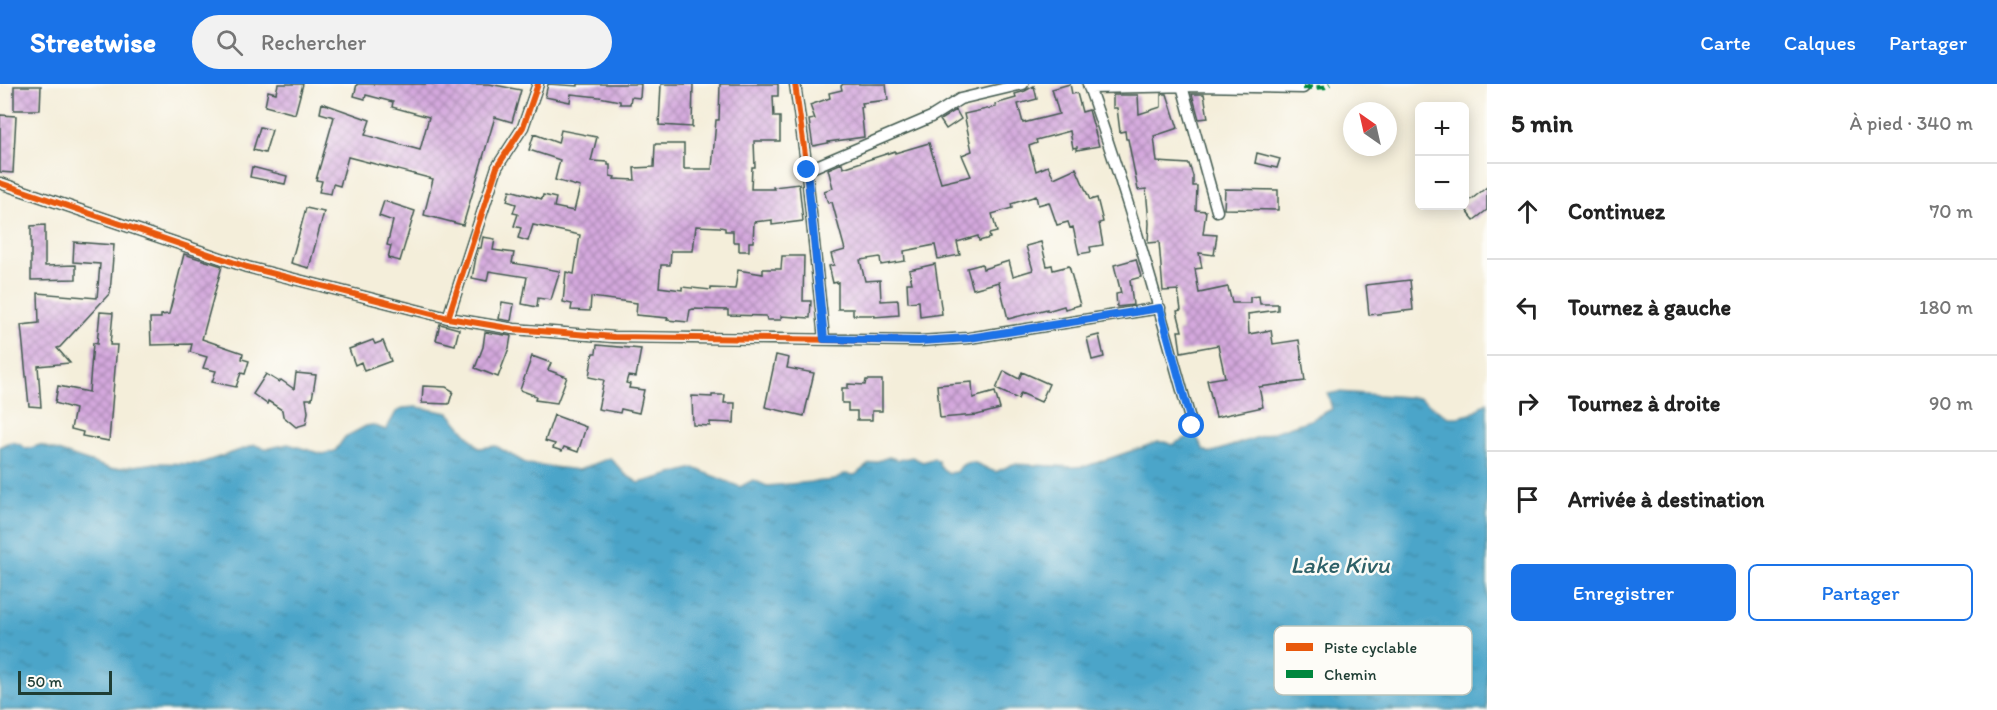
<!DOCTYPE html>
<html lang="fr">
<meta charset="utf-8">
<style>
body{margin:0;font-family:Itim,sans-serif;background:#f2f2f2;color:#222}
.controls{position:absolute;right:18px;top:18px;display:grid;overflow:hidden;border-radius:9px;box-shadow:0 3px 15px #0003}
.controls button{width:54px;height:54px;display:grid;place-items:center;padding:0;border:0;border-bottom:2px solid #e0e0e0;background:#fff;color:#222;font:30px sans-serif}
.compass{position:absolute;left:1343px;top:18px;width:54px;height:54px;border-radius:50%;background:#fff;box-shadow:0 3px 15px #0003;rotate:326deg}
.scale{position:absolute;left:18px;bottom:15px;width:94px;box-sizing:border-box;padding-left:6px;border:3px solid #1f3d34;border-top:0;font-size:16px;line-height:21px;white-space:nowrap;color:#1f3d34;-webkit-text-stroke:4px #fdfcf7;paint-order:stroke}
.stop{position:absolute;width:18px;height:18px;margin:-14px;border:4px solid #1a73e8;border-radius:50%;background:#fff}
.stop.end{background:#1a73e8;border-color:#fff;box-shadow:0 2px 6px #0008}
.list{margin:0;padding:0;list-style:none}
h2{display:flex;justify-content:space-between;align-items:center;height:78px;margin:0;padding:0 24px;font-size:26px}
h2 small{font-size:20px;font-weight:400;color:#767676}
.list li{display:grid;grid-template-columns:39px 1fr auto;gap:18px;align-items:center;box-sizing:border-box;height:96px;padding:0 24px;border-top:2px solid #e0e0e0}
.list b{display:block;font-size:22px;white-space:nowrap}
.list em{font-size:20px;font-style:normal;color:#767676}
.actions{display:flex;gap:12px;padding:18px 24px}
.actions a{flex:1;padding:14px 0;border:2px solid #1a73e8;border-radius:9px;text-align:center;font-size:21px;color:#1a73e8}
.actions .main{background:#1a73e8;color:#fff}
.icon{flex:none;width:33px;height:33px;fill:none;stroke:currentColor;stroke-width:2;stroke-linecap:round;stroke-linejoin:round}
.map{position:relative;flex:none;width:1487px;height:626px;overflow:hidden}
header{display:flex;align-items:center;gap:36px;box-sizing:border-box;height:84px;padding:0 30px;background:#1a73e8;color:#fff}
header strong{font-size:28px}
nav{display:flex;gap:33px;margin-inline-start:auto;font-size:21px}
.search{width:420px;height:54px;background:#f2f2f2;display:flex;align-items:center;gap:15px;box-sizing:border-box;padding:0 21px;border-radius:33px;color:#767676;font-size:22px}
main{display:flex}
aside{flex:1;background:#fff}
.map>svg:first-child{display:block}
.water{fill:url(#water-ripples);stroke:#35717e;stroke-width:1.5}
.building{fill:url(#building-cross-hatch)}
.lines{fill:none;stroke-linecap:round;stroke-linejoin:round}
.minor-casing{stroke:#3f584d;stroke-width:13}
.minor{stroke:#fff;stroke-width:10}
.quiet{stroke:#00873e;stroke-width:4.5;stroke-dasharray:9 4.5;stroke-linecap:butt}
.cycleway-casing{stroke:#fdfcf7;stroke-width:10}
.cycleway{stroke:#e8590c;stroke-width:6}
.route{stroke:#1a73e8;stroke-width:8}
.labels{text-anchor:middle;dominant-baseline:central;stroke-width:5;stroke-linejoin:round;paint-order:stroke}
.water-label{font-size:24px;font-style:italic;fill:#2e6168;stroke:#fdfcf7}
.key{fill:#fdfcf7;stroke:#bac3bc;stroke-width:1.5}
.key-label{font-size:16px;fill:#1f3d34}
</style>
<header>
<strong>Streetwise</strong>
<div class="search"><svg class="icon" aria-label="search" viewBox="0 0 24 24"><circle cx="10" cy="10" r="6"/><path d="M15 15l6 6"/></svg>Rechercher</div>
<nav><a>Carte</a><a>Calques</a><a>Partager</a></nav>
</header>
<main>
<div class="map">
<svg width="1487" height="626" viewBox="0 0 1487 626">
<defs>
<pattern id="water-ripples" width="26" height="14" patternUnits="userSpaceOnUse" patternTransform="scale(1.5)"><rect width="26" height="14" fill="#4ba5c9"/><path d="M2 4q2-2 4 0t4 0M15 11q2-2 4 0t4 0" fill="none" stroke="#3e88a4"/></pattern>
<pattern id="building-cross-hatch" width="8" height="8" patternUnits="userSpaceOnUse" patternTransform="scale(1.5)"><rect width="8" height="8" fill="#d4a8dd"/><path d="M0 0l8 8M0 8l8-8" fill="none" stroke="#ab8ab4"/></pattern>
</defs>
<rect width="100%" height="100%" fill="#fdfcf7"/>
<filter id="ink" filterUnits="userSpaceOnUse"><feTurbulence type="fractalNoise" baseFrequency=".0167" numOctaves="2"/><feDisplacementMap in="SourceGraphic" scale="12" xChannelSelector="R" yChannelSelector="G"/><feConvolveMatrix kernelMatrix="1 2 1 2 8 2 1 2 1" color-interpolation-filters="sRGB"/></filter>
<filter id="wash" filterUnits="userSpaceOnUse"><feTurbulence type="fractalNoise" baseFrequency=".008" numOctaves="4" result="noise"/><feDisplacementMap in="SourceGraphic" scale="24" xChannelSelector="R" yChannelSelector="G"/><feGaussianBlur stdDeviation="1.35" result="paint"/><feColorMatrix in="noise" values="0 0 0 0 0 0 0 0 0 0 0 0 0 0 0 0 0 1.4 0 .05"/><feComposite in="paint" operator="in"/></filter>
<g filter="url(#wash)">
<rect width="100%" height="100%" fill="#f4eeda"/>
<path class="water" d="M1338,308L1420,314L1448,333H1458L1471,330L1487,318V626H0V363C11,355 17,358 27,365L40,361L111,385L156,379L198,380L255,361L266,365L288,360L322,370L335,367L345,353L366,342L372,341L386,346L396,328L403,324L417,323L449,329L479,364L496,362L527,380L579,386L610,374L626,391L639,399L694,384L740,403L753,396L767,402L835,396L844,390L855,391L869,380L889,373L899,376L912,373L923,378L934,374L938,377L941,384L949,389L956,388C970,369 980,383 996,388L1013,380L1073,383L1087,382L1158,358H1166L1171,361L1195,350L1204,366L1210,369L1310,336L1332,325L1328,310Z"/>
<g id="blocks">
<path class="building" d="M278,0H303L295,30L265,22L268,7L276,9Z
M357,0H489L521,6L512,38L495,33L463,141L424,131L433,95L348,73L340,102L333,100L331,110L319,108L322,97L316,96L334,33L320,29L322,19L370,36L365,51L420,66L429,33L392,23L393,18L366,11L365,15L354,12Z
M548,0L578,2V0H641L640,14L631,13L630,20H620V17L599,13L571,10L570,18L545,13Z
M661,0H693L692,43L659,41Z
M720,0H778V12H773L774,33H780V57H754L755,83H752L751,105H774L773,103L799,100L803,137L772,141V136L754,138L753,158H749V167H739V158H733V147H725V144L720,143L696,142L693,167H671L670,181H661L659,203L682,206V203L711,206V204L735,205L738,186L763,190V185H781L782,172H804L803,217H811L810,234L781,232V236H767L766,232L728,231V226L693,225L690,226L688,238L667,236L668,234L636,231L637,219L591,213L590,227L571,226L572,220L563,218L566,188L574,190L580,151L533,141L528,157L518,154L521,144L514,142L518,130L513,129L516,120L507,117L510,106L542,115L543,111L556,114L554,123L574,127L580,103L555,96L560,76L529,66L534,50L558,59L561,46L597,53L591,77L608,78V81H610V92L615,93L614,95L635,96L634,84L654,83L655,60H684V85H712L716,36H719Z
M843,0H886L888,16L862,19L863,23H861L864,53L828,58V59L813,62L809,36L815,35L810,21L830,14L829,9L842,6L841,2Z
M1070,0L1072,10L1077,9L1082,28L1089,26L1099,62L1077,66V63L1073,64L1070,47L1036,56L1037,59L1029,62L1036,87L1048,82L1054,94L1076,84L1090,116L1097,114L1103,138L1099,139L1103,161L1090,163L1091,168L1079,170L1073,143L1070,144L1068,138L1057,141L1049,118L1038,121L1036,112L1011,120L1012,124L992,130L997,148L989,150L990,154L979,157L978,152L957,158L960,171L938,175L935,161L904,167L905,177L881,181L880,173L860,176L865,197L880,196L881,217L898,216L899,231L874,233L875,231H853V225H838V198L833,199L829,182L834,181L831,170L845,166L832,118L828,119L824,107L833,104L828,85L842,79L843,84L895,67V69L929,59L941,99L971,92L962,71L972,67L964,30L996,23L995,20L1016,14L1015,10L1025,7L1034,2L1037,15L1018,20L1023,39L1059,30L1052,5Z
M14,2H41L40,26H14Z
M1161,10H1167L1178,44L1154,52L1157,78L1189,80L1193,92V102H1197L1196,126L1206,127L1203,150L1217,151L1214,171L1199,169L1202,184L1195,185L1199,209L1228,203L1232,219H1250V213L1259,212L1260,220H1278V226L1248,230L1249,250L1271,246L1273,260L1299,256L1305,297L1259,303L1263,323L1216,333L1207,296L1225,293L1218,261L1181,268L1178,247H1182L1177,227L1181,226L1178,206L1163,207L1159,158L1148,159L1149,139L1146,105L1138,106L1128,55H1126L1125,47L1120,48L1117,24H1113V11H1138L1139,30L1161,23Z
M1192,10H1204L1208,34L1199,35Z
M956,26L961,35L946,45L940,36Z
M0,31L16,32L13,89L0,88Z
M260,43L272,46L265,69L253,66Z
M1257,69L1280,75L1277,84L1255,79Z
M252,83L287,92L285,100L250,93Z
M1487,103V126L1474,136L1463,122Z
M1225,105L1278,106V126L1224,125Z
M384,117L415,127L400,177L388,174L391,162L387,161L393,137L379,132Z
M306,124L324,128L309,184L291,179Z
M45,141V182L76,181V195L31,196V142Z
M483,153L495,155L493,166L514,169L512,179L560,187L551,216L538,214L537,223L522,220L527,193L489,187L487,197L472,194L476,173L479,164H481Z
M74,158L114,161L110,209L60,263L57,264L70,279L38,282L41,323L29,322L21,241L39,239L38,209L97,214L100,180L73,178Z
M1041,158L1047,182L1052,181L1053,186L1069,182L1080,221L1065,225L1064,222L1047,227V225L1008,235L999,198L973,205L967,184L982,180L983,185L1009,177L1013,192L1033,186L1026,162Z
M184,170L222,182L202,255L243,269L242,275L249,277L245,290L241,289L236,303L212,298L216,287L203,284L207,273L190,268L192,260L151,261L150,234H161V231L169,230Z
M1136,175L1141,193L1130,196L1133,221L1117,223L1116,210L1121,209L1114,181Z
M935,180L942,230L920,233L919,217L908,218L907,199H912L909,186Z
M1410,196L1413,226L1369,231L1366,201Z
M502,218L514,220L511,237L499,235Z
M100,228L113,229L110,261H117L109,357L82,352L83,348L71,345L75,325L55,319L58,302L89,308L93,259L97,260Z
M440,240L459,245L455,261L436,256Z
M485,248L511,252L509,264L498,293L475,284L483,263Z
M1099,251L1104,273L1092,276L1087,254Z
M373,256L375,260L383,257L391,277L364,287L361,278L355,281L349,265Z
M597,261L641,265L636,293L628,292L626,299L630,300L629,304L644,306L639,329L621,325L620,329L598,325L604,296L589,293L593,269H596Z
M776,271L789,274L787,284L814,289L804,332L765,323Z
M532,272L551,279L548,286L567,293L557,319L535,316L536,312L520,306Z
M1004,287L1019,295L1022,288L1049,300L1041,318L1021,309L1018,315L996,305Z
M296,289L316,291L312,315H306L308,328L306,340L296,343L283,332L282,326L268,317L267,320L253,310L266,290L279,298L281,296L294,305Z
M866,296H882V327H872V336H857V327H848V319H842V304H848V300L865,301Z
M972,298L973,314L995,308L1000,325L977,331L940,334L937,301Z
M423,302L446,303L453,307L449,320L422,319Z
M712,311H725L724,319H735L734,339L710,338V342L693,341L692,312L712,313Z
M554,331L586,343L578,368L564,363L562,367L553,364L555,360L545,357Z"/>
</g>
</g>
<g filter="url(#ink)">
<use href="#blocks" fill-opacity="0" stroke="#3f584d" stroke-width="1.5"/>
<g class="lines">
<defs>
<path id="minor" d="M795,0L805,71L824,255
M1088,0C1128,112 1160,227 1192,342
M1182,2L1217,127
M1089,4L1198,2L1303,4L1302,0
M807,86L931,33L960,15L1023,0
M0,99L247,183L448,234L514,245L614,253L919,257L969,254L1160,224
M448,234L497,83L523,43L538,0"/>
</defs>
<use href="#minor" class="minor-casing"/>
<use href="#minor" class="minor"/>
<path class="quiet" d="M1303,4L1325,3L1330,0"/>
<defs>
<path id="cycleway" d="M795,0L805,71L824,255
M0,99L247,183L448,234L514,245L614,253L919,257L969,254L1160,224
M448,234L497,83L523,43L538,0"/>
</defs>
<use href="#cycleway" class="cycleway-casing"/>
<use href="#cycleway" class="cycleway"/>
</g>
</g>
<g class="lines" filter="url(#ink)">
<path class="route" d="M807,86L824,255L919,257L969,254L1160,224L1192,342"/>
</g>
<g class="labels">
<g class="water-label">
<text x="1340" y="480">Lake Kivu</text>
</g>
</g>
<rect x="1274" y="542" width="198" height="69" rx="9" class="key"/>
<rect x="1286" y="559" width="27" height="8" fill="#e8590c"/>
<rect x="1286" y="586" width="27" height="8" fill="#00873e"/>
<g class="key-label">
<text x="1324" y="569">Piste cyclable</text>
<text x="1324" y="596">Chemin</text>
</g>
</svg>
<div class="controls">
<button>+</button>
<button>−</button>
</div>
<svg class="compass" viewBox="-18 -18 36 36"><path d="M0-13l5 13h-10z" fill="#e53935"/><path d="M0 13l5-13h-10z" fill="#767676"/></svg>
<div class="scale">50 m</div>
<div class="stop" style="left:1192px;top:342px"></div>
<div class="stop end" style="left:807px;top:86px"></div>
</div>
<aside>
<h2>5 min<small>À pied · 340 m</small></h2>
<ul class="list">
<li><svg class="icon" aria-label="ahead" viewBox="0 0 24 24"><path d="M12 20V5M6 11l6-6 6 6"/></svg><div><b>Continuez</b></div><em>70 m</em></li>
<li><svg class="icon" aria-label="left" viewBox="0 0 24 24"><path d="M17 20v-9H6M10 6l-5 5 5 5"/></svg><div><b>Tournez à gauche</b></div><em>180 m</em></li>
<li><svg class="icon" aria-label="right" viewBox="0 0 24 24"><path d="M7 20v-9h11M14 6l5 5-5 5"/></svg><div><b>Tournez à droite</b></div><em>90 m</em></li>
<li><svg class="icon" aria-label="arrive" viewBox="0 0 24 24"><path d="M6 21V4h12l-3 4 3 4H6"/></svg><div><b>Arrivée à destination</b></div></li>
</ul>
<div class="actions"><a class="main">Enregistrer</a><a>Partager</a></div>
</aside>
</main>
